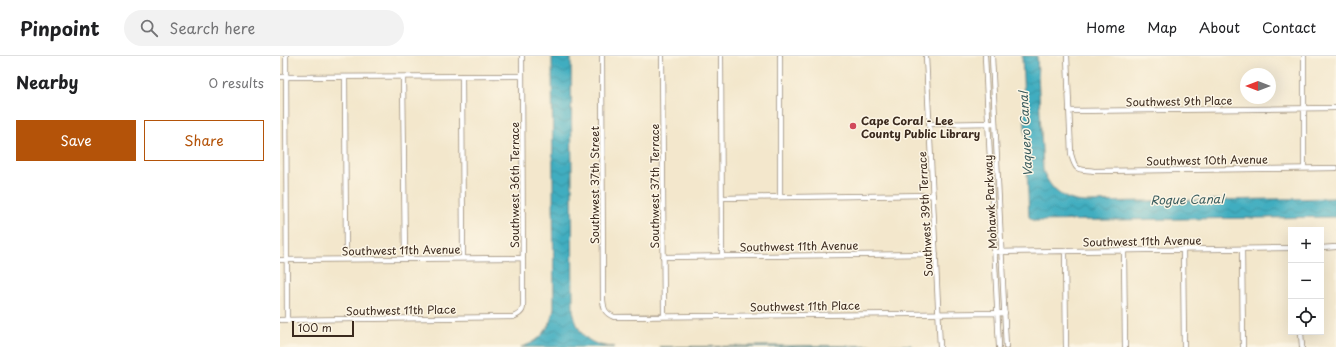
<!DOCTYPE html>
<meta charset="utf-8">
<style>
body{margin:0;font-family:"Playpen Sans",sans-serif;background:#f2f2f2;color:#202124}
.controls{position:absolute;right:12px;bottom:12px;display:grid;overflow:hidden;border-radius:0px;box-shadow:0 4px 16px #0002}
.controls button{width:36px;height:36px;display:grid;place-items:center;padding:0;border:0;border-bottom:1px solid #e0e0e0;background:#fff;color:#202124;font:20px sans-serif}
.compass{position:absolute;left:960px;top:12px;width:36px;height:36px;border-radius:50%;background:#fff;box-shadow:0 4px 16px #0002;rotate:270deg}
.scale{position:absolute;left:12px;bottom:10px;width:62px;box-sizing:border-box;padding-left:4px;border:2px solid #3b2a1e;border-top:0;font-size:11px;line-height:14px;white-space:nowrap;color:#3b2a1e;-webkit-text-stroke:3px #fcf5e5;paint-order:stroke}
.list{margin:0;padding:0;list-style:none}
h2{display:flex;justify-content:space-between;align-items:center;height:52px;margin:0;padding:0 16px;font-size:17px}
h2 small{font-size:13px;font-weight:400;color:#757577}
.actions{display:flex;gap:8px;padding:12px 16px}
.actions a{flex:1;padding:9px 0;border:1px solid #b45309;border-radius:0px;text-align:center;font-size:14px;color:#b45309}
.actions .main{background:#b45309;color:#fff}
.icon{flex:none;width:22px;height:22px;fill:none;stroke:currentColor;stroke-width:2;stroke-linecap:round;stroke-linejoin:round}
.map{position:relative;flex:none;width:1056px;height:291px;overflow:hidden}
header{display:flex;align-items:center;gap:24px;box-sizing:border-box;height:56px;padding:0 20px;background:#fff;border-bottom:1px solid #e0e0e0}
header strong{font-size:19px}
nav{display:flex;gap:22px;margin-inline-start:auto;font-size:14px}
.search{width:280px;height:36px;background:#f2f2f2;display:flex;align-items:center;gap:10px;box-sizing:border-box;padding:0 14px;border-radius:22px;color:#757577;font-size:15px}
main{display:flex}
aside{flex:1;background:#fff}
.map>svg:first-child{display:block}
.water{fill:url(#water-waves);stroke:#3e6c6f}
.lines{fill:none;stroke-linecap:round;stroke-linejoin:round}
.minor-casing{stroke:#978875;stroke-width:6}
.minor{stroke:#fff;stroke-width:4.5}
.poi-dot{fill:#d1495b;stroke:#fcf5e5;stroke-width:1.5}
.labels{text-anchor:middle;dominant-baseline:central;stroke-width:3;stroke-linejoin:round;paint-order:stroke}
.street-label{font-size:11px;fill:#3b2a1e;stroke:#fcf5e5}
.poi-label{font-size:11px;font-weight:bold;fill:#3b2a1e;stroke:#fcf5e5;text-anchor:start}
.water-label{font-size:12px;font-style:italic;fill:#3d5e5f;stroke:#fcf5e5}
</style>
<header>
<strong>Pinpoint</strong>
<div class="search"><svg class="icon" aria-label="search" viewBox="0 0 24 24"><circle cx="10" cy="10" r="6"/><path d="M15 15l6 6"/></svg>Search here</div>
<nav><a>Home</a><a>Map</a><a>About</a><a>Contact</a></nav>
</header>
<main>
<aside>
<h2>Nearby<small>0 results</small></h2>
<ul class="list">
</ul>
<div class="actions"><a class="main">Save</a><a>Share</a></div>
</aside>
<div class="map">
<svg width="1056" height="291" viewBox="0 0 1056 291">
<defs>
<pattern id="water-waves" width="16" height="10" patternUnits="userSpaceOnUse"><rect width="16" height="10" fill="#41adc0"/><path d="M0 5q4-4 8 0t8 0" fill="none" stroke="#388d9b"/></pattern>
</defs>
<rect width="100%" height="100%" fill="#fcf5e5"/>
<filter id="ink" filterUnits="userSpaceOnUse"><feTurbulence type="fractalNoise" baseFrequency=".025" numOctaves="2"/><feDisplacementMap in="SourceGraphic" scale="8" xChannelSelector="R" yChannelSelector="G"/><feConvolveMatrix kernelMatrix="1 2 1 2 8 2 1 2 1" color-interpolation-filters="sRGB"/></filter>
<filter id="wash" filterUnits="userSpaceOnUse"><feTurbulence type="fractalNoise" baseFrequency=".012" numOctaves="4" result="noise"/><feDisplacementMap in="SourceGraphic" scale="16" xChannelSelector="R" yChannelSelector="G"/><feGaussianBlur stdDeviation="0.9" result="paint"/><feColorMatrix in="noise" values="0 0 0 0 0 0 0 0 0 0 0 0 0 0 0 0 0 1.4 0 .05"/><feComposite in="paint" operator="in"/></filter>
<g filter="url(#wash)">
<rect width="100%" height="100%" fill="#f3e7cc"/>
<path class="water" d="M272,0H291L293,255C298,279 309,290 334,291H241C261,286 271,271 274,252Z
M742,0H757L763,114C770,134 784,145 805,146L1056,142V161L754,165L749,161Z
M631,289V291H379Z"/>
</g>
<g filter="url(#ink)">
<g class="lines">
<defs>
<path id="minor" d="M6,0L7,264
M322,0L323,244C324,254 325,257 334,261L725,257
M382,0L384,260
M441,0L442,200
M500,0V141
M646,0L660,291
M705,0L719,291
M712,0L726,291
M787,0L791,98C796,116 797,113 814,115L1056,112
M1024,0V112
M182,20L183,202
M0,21L242,20
M65,21L66,203
M123,21L125,203
M789,55L1056,52
M649,68L715,67
M442,142L653,139
M1041,192L1056,191
M903,193L904,291
M962,193L963,291
M785,195L786,291
M844,195L845,291
M714,196L1011,192
M383,201L656,198
M0,204L243,202
M0,264L233,261C245,256 243,252 243,240L242,0
M1021,276L1022,291"/>
</defs>
<use href="#minor" class="minor-casing"/>
<use href="#minor" class="minor"/>
</g>
</g>
<circle class="poi-dot" cx="573" cy="70" r="4"/>
<g class="labels">
<g class="street-label">
<text transform="translate(899 45) rotate(-1)">Southwest 9th Place</text>
<text transform="translate(927 104) rotate(-1)">Southwest 10th Avenue</text>
<text transform="translate(234 129) rotate(-90)">Southwest 36th Terrace</text>
<text transform="translate(314 129) rotate(-90)">Southwest 37th Street</text>
<text transform="translate(374 130) rotate(-90)">Southwest 37th Terrace</text>
<text transform="translate(710 146) rotate(-93)">Mohawk Parkway</text>
<text transform="translate(645 158) rotate(-93)">Southwest 39th Terrace</text>
<text transform="translate(862 185) rotate(-1)">Southwest 11th Avenue</text>
<text transform="translate(519 190) rotate(-1)">Southwest 11th Avenue</text>
<text transform="translate(121 194) rotate(-1)">Southwest 11th Avenue</text>
<text transform="translate(525 250) rotate(-1)">Southwest 11th Place</text>
<text transform="translate(121 254) rotate(-1)">Southwest 11th Place</text>
</g>
<g class="poi-label">
<text x="581" y="64">Cape Coral - Lee<tspan x="581" dy="13">County Public Library</tspan></text>
</g>
<g class="water-label">
<text transform="translate(745 78) rotate(-93)">Vaquero Canal</text>
<text transform="translate(907 143) rotate(-1)">Rogue Canal</text>
</g>
</g>
</svg>
<div class="controls">
<button>+</button>
<button>−</button>
<button><svg class="icon" aria-label="locate" viewBox="0 0 24 24"><circle cx="12" cy="12" r="6"/><path d="M12 2v4M12 18v4M2 12h4M18 12h4"/></svg></button>
</div>
<svg class="compass" viewBox="-18 -18 36 36"><path d="M0-13l5 13h-10z" fill="#e53935"/><path d="M0 13l5-13h-10z" fill="#757577"/></svg>
<div class="scale">100 m</div>
</div>
</main>
